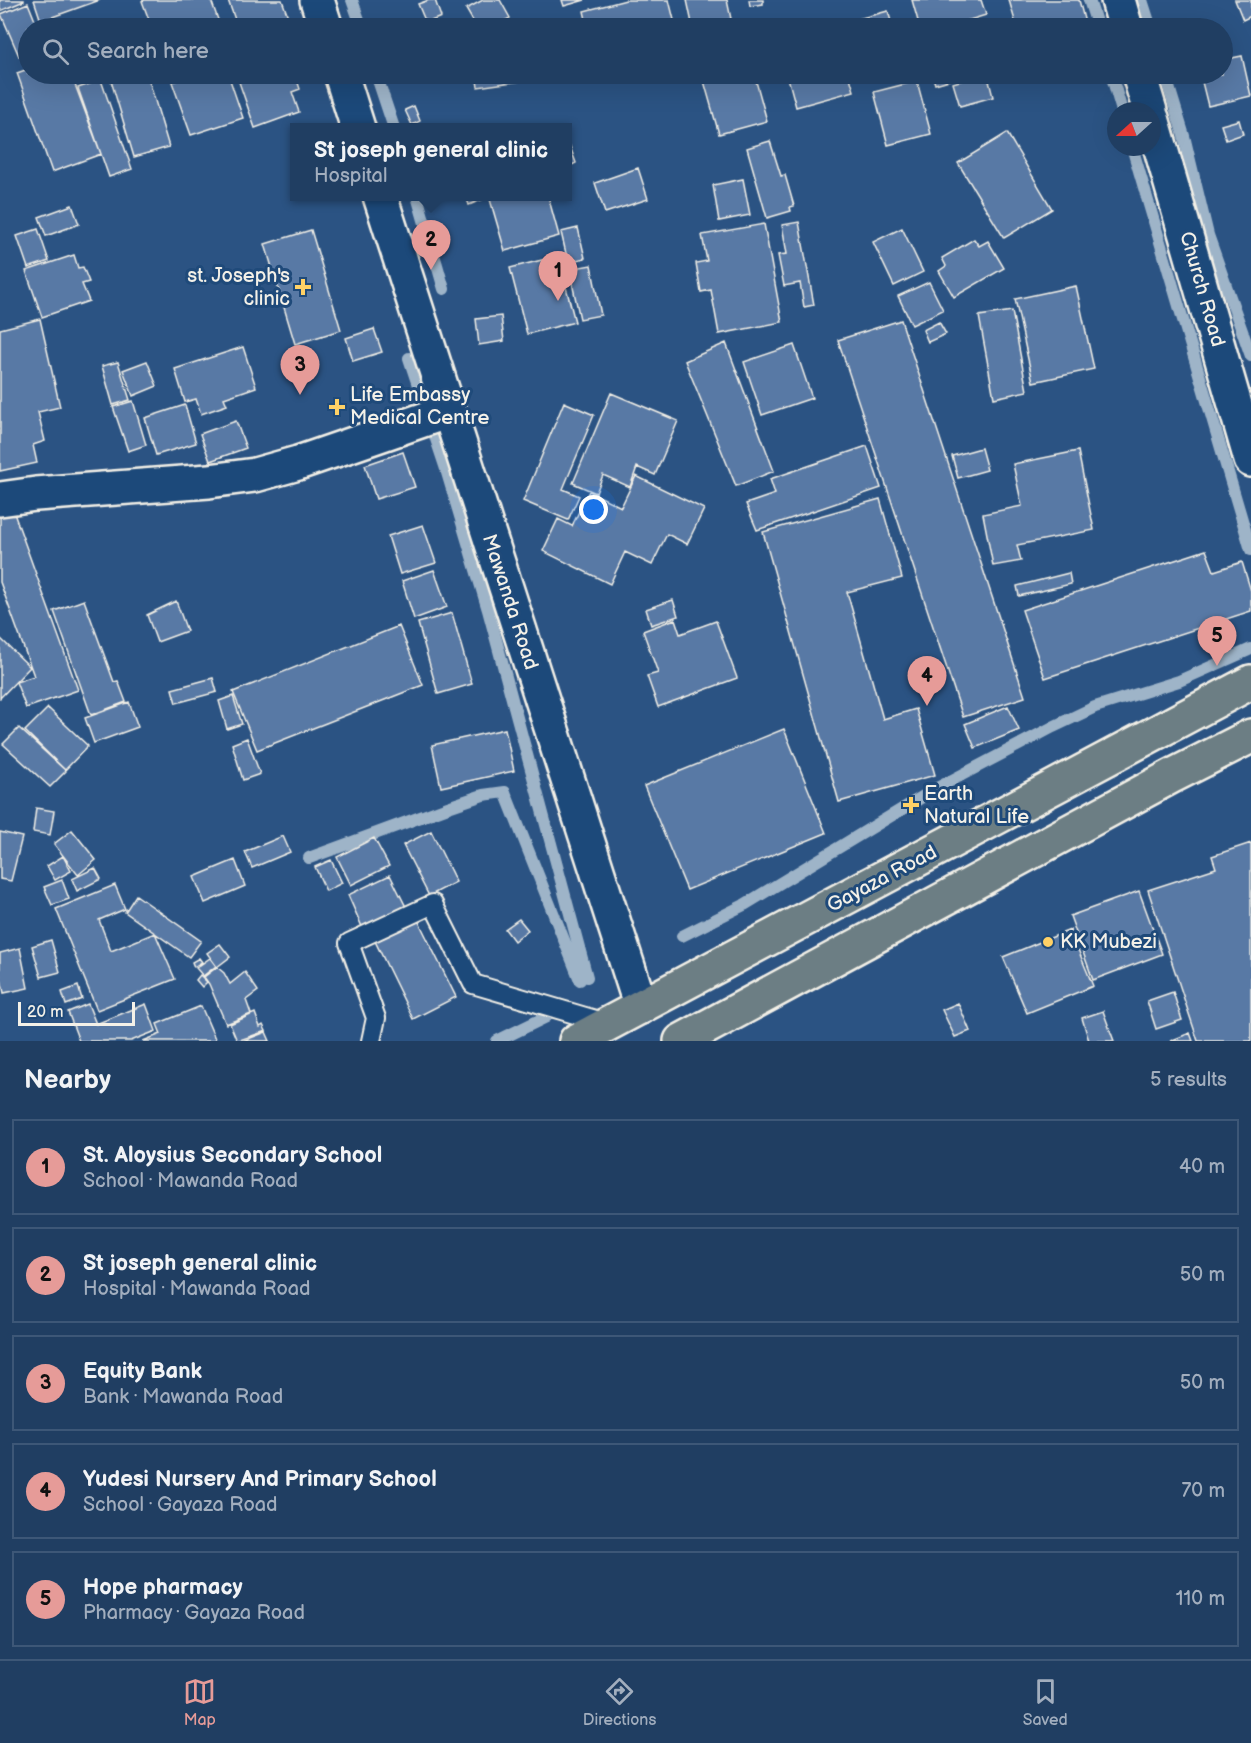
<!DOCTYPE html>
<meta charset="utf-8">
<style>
body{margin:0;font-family:"Balsamiq Sans",sans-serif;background:#284568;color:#f1f3f6}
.compass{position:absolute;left:1107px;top:102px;width:54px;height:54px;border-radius:50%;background:#203e62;box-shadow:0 6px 24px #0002;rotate:249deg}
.scale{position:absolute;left:18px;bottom:15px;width:117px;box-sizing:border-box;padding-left:6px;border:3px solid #f4f1e8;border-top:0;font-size:16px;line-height:21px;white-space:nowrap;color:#f4f1e8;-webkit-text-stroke:4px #1f4a7a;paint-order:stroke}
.you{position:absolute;left:594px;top:510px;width:21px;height:21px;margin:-15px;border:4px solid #fff;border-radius:50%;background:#1a73e8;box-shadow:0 0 0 9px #1a73e833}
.badge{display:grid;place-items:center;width:39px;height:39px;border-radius:50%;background:#e69b98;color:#111;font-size:20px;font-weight:700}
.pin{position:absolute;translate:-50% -50px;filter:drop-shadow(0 2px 3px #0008)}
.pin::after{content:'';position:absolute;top:32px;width:21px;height:18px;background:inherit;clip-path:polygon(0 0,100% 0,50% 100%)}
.popup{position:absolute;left:290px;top:123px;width:282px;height:78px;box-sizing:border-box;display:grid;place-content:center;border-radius:0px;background:#203e62;filter:drop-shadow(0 2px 4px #0005);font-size:20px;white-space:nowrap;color:#a2aebe}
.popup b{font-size:22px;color:#f1f3f6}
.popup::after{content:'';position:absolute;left:50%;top:100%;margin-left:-12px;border:12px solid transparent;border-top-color:#203e62}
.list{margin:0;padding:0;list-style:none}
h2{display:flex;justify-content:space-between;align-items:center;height:78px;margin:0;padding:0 24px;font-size:26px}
h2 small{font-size:20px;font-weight:400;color:#a2aebe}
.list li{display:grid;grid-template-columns:39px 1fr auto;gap:18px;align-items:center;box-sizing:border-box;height:96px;margin:0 12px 12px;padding:0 12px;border:2px solid #3d5777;border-radius:0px}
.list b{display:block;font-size:22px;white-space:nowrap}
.list p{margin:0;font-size:20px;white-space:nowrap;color:#a2aebe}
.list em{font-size:20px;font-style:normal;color:#a2aebe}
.icon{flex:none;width:33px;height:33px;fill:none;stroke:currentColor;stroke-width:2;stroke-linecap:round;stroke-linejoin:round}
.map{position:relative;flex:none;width:1251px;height:1041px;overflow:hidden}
.search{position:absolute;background:#203e62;box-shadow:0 6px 24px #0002;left:18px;right:18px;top:18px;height:66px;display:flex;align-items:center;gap:15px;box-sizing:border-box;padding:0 21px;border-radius:33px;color:#a2aebe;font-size:22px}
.sheet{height:618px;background:#203e62}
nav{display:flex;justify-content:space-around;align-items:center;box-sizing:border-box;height:84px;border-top:2px solid #3d5777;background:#203e62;font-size:16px;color:#a2aebe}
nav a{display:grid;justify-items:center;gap:3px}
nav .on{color:#e69b98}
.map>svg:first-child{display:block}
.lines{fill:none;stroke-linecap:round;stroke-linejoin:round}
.stream{stroke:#9eb4c8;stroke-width:12}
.building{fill:#5979a5;stroke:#f4f1e8;stroke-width:1.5}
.lane-casing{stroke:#f4f1e8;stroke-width:22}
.street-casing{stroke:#f4f1e8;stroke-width:38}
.secondary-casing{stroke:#f4f1e8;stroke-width:38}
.primary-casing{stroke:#f4f1e8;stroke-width:38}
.lane{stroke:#1f4a7a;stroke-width:18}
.street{stroke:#1f4a7a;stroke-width:33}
.secondary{stroke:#1f4a7a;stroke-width:33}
.primary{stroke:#6c7e84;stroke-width:33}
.poi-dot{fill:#ffd166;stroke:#1f4a7a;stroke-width:2}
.labels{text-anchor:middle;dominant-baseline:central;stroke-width:6;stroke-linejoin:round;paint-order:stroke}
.poi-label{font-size:20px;fill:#f4f1e8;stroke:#1f4a7a;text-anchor:start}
.street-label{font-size:20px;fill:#f4f1e8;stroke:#1f4a7a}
</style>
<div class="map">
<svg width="1251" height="1041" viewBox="0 0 1251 1041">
<rect width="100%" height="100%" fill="#2b5383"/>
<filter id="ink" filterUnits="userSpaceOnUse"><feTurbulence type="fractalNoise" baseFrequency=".0167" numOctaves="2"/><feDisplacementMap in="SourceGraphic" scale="12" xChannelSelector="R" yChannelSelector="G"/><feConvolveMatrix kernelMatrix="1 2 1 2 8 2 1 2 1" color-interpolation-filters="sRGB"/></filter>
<g filter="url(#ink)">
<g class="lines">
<path class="stream" d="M352,0L362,28
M1089,0L1098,28
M1142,0L1151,28
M376,74L394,128
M1111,74L1122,111
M1165,74L1184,136L1208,235L1251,356
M1132,147L1251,550
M417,196L444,289
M409,358L445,466L488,610L587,977
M309,858L448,807L483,795L505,792L580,980
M682,936L744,905L937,788L1053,727L1095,707L1179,681L1251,649
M497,1041L546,1017"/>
</g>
<path class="building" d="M0,0H24V1L0,11Z
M34,0H100L41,21Z
M145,0H211L221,28H152L142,1Z
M228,0H282L292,28H238Z
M429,0H435L441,17L426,23L418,4Z
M483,0H500L510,18L491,28H477L466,9Z
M562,0H585L564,6Z
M626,0H669L676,28H588L584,11Z
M687,0H727L731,19L693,28Z
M749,0H763V4L750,6Z
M912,0H981L986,15L966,21L968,28H920Z
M1009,0H1079L1085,23L1064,28H1017Z
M1235,0H1251V16L1243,20Z
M28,3L38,28H28V52L19,56L1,14Z
M888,11L893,28H824L828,27Z
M1242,56L1251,96L1208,106L1200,74H1222V60Z
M28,69V74H71L101,154L52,172L17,73Z
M109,74H147L169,147L134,157Z
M195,74H228L243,118L191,135L172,82Z
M242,74H295L300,89L292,92L299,112L255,128L239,82L244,80Z
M476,74H520L521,81L478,87Z
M702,74H754L767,121L719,134Z
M787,74H849L854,91L796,107Z
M932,74H970L935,84Z
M983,74H1017L989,81L993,97L960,106L953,83Z
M101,80L132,169L109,177L78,88Z
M917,81L931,134L888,145L874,92Z
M414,106L420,121L412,125L405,110Z
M1239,120L1243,134L1226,140L1221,125Z
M1007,133L1052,209L1004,238L958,163Z
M568,141L576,163L568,167Z
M770,141L781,176L785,175L794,206L790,207L791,211L767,218L747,148Z
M638,168L648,199L605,213L595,183Z
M743,179L750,215L719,221L713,185Z
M466,196H491L469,205Z
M489,196H548L559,236L505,251Z
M72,205L79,224L46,236L39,217Z
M799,222L814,305L804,307L800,283L784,286L778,255L787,254L782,225Z
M764,224L782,322L719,334L711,290L701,292L696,263L707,261L702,235Z
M578,228L585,258L568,262L561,232Z
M902,228L923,272L894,286L873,242Z
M38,229L49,261L28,268L17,236Z
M311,230L341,330L295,344L265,244Z
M974,239L979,246L988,241L1004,268L954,297L939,271L946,266L942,258Z
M74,255L78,268L83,267L89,282L82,284L89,301L42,317L26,271Z
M558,256L575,322L527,334L510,268Z
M591,265L601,315L580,319L569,269Z
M929,282L943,310L912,325L898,296Z
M1076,286L1094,369L1033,382L1015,299Z
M1012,311L1027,391L994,398L979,316Z
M501,316L504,341L479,345L476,319Z
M40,319L60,407L38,412L45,441L33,445L37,463L0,471V329Z
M901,320L1025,697L963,717L838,340Z
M939,322L946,334L928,342L923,330Z
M374,329L382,352L353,361L346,338Z
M726,343L774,471L736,486L685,361Z
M794,345L812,398L762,415L744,362Z
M243,347L256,387L224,398L227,405L201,414L196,399L185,402L175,369Z
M147,361L157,386L133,396L123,370Z
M118,362L130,400L113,405L102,366Z
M611,393L678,421L655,475L637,467L630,487L603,475L596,493L573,483Z
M133,401L146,445L128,451L113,407Z
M564,402L594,415L563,489L579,496L568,520L523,501Z
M185,405L196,443L156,455L145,418Z
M236,421L246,448L210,461L200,434Z
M867,446L881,488L757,530L746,504L775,494L770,479Z
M981,448L987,470L958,478L952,456Z
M1078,451L1094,530L1017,545L1021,561L993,566L983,514L1022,506L1013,464Z
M403,452L415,487L376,499L365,465Z
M636,476L704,509L687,544L667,534L652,565L625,552L610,584L543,551L558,519L572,526L589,491L621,507Z
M880,499L902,578L847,592L883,719L916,709L935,775L839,802L763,532Z
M11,505L78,690L26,708L16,682L34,676L0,582V509Z
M423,525L436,563L400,574L388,536Z
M1206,550L1214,571L1242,562L1251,591V611L1045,678L1022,610Z
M434,570L447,607L414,619L402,581Z
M1069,573L1071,584L1019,596L1017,586Z
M84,600L114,682L118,681L126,702L91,715L54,611Z
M673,600L678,616L651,625L646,609Z
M176,601L187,631L157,642L147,615Z
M452,613L472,684L438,694L418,623Z
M675,619L680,634L716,621L737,678L658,707L647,676L658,673L643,631Z
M399,626L423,685L257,750L233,692Z
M0,638L30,667L0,698Z
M213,678L217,692L176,703L172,689Z
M233,696L242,724L227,729L219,701Z
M129,702L138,727L94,743L85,718Z
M1008,706L1019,730L975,748L965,724Z
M48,708L88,746L65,770L25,731Z
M19,728L66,771L50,787L3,744Z
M505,729L514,771L441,787L432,745Z
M784,729L826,833L687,890L644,786Z
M247,738L260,774L243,780L232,744Z
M36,808L54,811L50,835L33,832Z
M72,830L96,860L78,875L54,844Z
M431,831L456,882L429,896L403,845Z
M0,832L22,837L11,881L0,879Z
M283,836L290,852L252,868L245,852Z
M374,838L389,866L351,885L337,857Z
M1251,843V1041H1198L1148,890L1216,868L1212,856Z
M63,856L71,871L55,880L47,866Z
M235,860L245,886L205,903L194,877Z
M331,860L342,883L326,891L315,867Z
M95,868L101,879L77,891L72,879Z
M390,875L406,907L363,929L348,895Z
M62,880L69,899L52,905L44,887Z
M115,885L125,909L99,920L111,951L155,933L175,979L97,1010L56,909Z
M1139,891L1162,954L1093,980L1070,916Z
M136,895L201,941L189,957L125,912Z
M417,918L456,997L413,1019L374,939Z
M519,919L528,930L514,941L505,929Z
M1070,930L1093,986L1027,1013L1003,957Z
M51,940L60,972L41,977L32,946Z
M220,944L230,957L217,967L207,953Z
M20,948L28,988L4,993L0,974V953Z
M199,958L202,962L194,967L192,962Z
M210,958L216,966L203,976L196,968Z
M217,967L224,973L230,984L245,972L258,991L246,1000L251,1014L226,1024L209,984L204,977Z
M200,975L207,982L202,987L196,980Z
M78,986L82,999L66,1005L62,992Z
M1173,992L1182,1020L1156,1029L1147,1001Z
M958,1003L970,1031L955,1037L942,1010Z
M88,1004L96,1024L146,1004L156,1031L131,1041H79L68,1012Z
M201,1006L216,1041H143L161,1034L157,1024Z
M1103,1011L1114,1041H1089L1082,1018Z
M255,1013L260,1027L263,1025L266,1031L237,1041L230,1024Z
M266,1032L270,1041H243Z
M1190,1033L1193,1041H1170Z"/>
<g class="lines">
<defs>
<path id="lane" d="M371,1041L376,1018L349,943L433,904L473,984L609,1024"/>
<path id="street" d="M1118,0L1126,28
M1139,74L1150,111
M1152,118L1251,460
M0,499L36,494L209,481L255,475L298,463L449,411"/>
<path id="secondary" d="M317,0L326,28
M341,74L358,128
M380,196L641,1007"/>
<path id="primary" d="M576,1041L1251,682
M681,1041L1172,776L1251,736"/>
</defs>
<use href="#lane" class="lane-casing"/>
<use href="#street" class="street-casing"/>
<use href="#secondary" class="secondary-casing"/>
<use href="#primary" class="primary-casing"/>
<use href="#lane" class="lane"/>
<use href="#street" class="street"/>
<use href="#secondary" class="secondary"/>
<use href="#primary" class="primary"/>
</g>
</g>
<g class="poi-dot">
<path d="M300 278h6v6h6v6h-6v6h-6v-6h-6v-6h6z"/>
<path d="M334 398h6v6h6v6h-6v6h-6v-6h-6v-6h6z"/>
<path d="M908 796h6v6h6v6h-6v6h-6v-6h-6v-6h6z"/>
<circle cx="1048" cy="942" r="6"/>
</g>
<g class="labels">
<g class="poi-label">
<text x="290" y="276" text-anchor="end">st. Joseph's<tspan x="290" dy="23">clinic</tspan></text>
<text x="350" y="395">Life Embassy<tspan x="350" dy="23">Medical Centre</tspan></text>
<text x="924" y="794">Earth<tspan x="924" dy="23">Natural Life</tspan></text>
<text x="1060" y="942">KK Mubezi</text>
</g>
<g class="street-label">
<text transform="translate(1202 289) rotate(74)">Church Road</text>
<text transform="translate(510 602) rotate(72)">Mawanda Road</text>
<text transform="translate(882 879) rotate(-28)">Gayaza Road</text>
</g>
</g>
</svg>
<svg class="compass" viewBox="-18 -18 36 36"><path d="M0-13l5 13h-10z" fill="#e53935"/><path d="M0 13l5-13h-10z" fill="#a2aebe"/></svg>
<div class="scale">20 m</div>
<div class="you"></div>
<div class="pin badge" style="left:558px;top:301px">1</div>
<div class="pin badge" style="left:431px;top:270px">2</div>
<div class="popup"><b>St joseph general clinic</b>Hospital</div>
<div class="pin badge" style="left:300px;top:395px">3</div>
<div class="pin badge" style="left:927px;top:706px">4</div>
<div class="pin badge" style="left:1217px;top:666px">5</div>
<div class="search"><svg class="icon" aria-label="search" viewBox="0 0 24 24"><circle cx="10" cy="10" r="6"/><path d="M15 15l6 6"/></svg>Search here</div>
</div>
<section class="sheet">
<h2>Nearby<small>5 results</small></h2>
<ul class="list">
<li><span class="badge">1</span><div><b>St. Aloysius Secondary School</b><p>School · Mawanda Road</p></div><em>40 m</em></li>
<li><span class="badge">2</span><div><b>St joseph general clinic</b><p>Hospital · Mawanda Road</p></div><em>50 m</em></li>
<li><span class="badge">3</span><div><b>Equity Bank</b><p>Bank · Mawanda Road</p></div><em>50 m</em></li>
<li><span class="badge">4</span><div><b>Yudesi Nursery And Primary School</b><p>School · Gayaza Road</p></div><em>70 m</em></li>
<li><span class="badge">5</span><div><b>Hope pharmacy</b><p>Pharmacy · Gayaza Road</p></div><em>110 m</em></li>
</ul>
</section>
<nav>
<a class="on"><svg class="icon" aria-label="map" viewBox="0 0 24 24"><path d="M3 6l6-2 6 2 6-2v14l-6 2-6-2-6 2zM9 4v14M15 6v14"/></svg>Map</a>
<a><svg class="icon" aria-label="directions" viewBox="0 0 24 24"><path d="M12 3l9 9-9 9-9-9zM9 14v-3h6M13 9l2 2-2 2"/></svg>Directions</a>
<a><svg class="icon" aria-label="saved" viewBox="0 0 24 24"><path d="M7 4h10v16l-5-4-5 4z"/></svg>Saved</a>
</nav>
